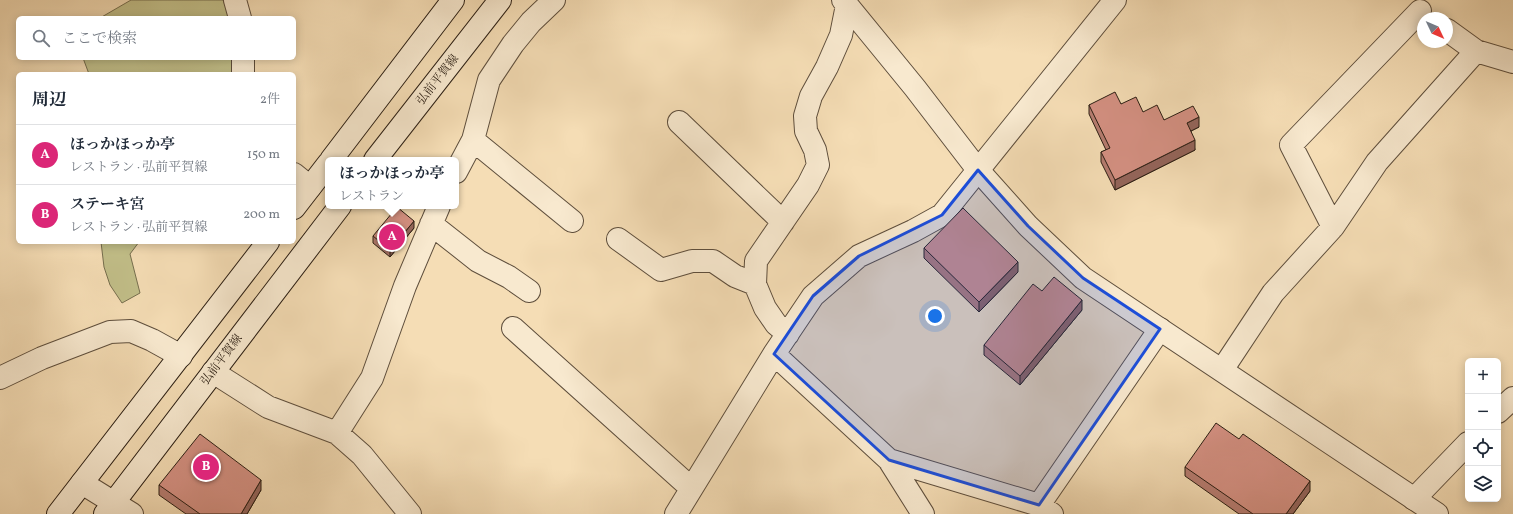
<!DOCTYPE html>
<html lang="ja">
<meta charset="utf-8">
<style>
body{margin:0;font-family:Vollkorn,"Noto Serif JP",serif;background:#f6f6f7;color:#1f2937}
.controls{position:absolute;right:12px;bottom:12px;display:grid;overflow:hidden;border-radius:6px;box-shadow:0 2px 10px #0003}
.controls button{width:36px;height:36px;display:grid;place-items:center;padding:0;border:0;border-bottom:1px solid #e0e1e3;background:#fff;color:#1f2937;font:20px sans-serif}
.compass{position:absolute;left:1417px;top:12px;width:36px;height:36px;border-radius:50%;background:#fff;box-shadow:0 2px 10px #0003;rotate:134deg}
.you{position:absolute;left:935px;top:316px;width:14px;height:14px;margin:-10px;border:3px solid #fff;border-radius:50%;background:#1a73e8;box-shadow:0 0 0 6px #1a73e833}
.badge{display:grid;place-items:center;width:26px;height:26px;border-radius:50%;background:#db2777;color:#fff;font-size:13px;font-weight:700}
.pin{position:absolute;translate:-50% -50%;border:2px solid #fff;box-shadow:0 1px 4px #0006}
.popup{position:absolute;left:325px;top:157px;width:134px;height:52px;box-sizing:border-box;display:grid;place-content:center;border-radius:6px;background:#fff;filter:drop-shadow(0 1px 3px #0005);font-size:13px;white-space:nowrap;color:#747a83}
.popup b{font-size:15px;color:#1f2937}
.popup::after{content:'';position:absolute;left:50%;top:100%;margin-left:-8px;border:8px solid transparent;border-top-color:#fff}
.list{margin:0;padding:0;list-style:none}
h2{display:flex;justify-content:space-between;align-items:center;height:52px;margin:0;padding:0 16px;font-size:17px}
h2 small{font-size:13px;font-weight:400;color:#747a83}
.list li{display:grid;grid-template-columns:26px 1fr auto;gap:12px;align-items:center;box-sizing:border-box;height:60px;padding:0 16px;border-top:1px solid #e0e1e3}
.list b{display:block;font-size:15px;white-space:nowrap}
.list p{margin:0;font-size:13px;white-space:nowrap;color:#747a83}
.list em{font-size:13px;font-style:normal;color:#747a83}
.icon{flex:none;width:22px;height:22px;fill:none;stroke:currentColor;stroke-width:2;stroke-linecap:round;stroke-linejoin:round}
.map{position:relative;flex:none;width:1513px;height:514px;overflow:hidden}
.search{position:absolute;background:#fff;box-shadow:0 2px 10px #0003;left:16px;top:16px;width:280px;height:44px;display:flex;align-items:center;gap:10px;box-sizing:border-box;padding:0 14px;border-radius:6px;color:#747a83;font-size:15px}
.panel{position:absolute;background:#fff;box-shadow:0 2px 10px #0003;left:16px;top:72px;width:280px;height:172px;border-radius:6px}
.map>svg:first-child{display:block}
.green{fill:#c2bf89;stroke:#766e4e}
.lines{fill:none;stroke-linecap:round;stroke-linejoin:round}
.minor-casing{stroke:#5e4e3c;stroke-width:24}
.tertiary-casing{stroke:#5e4e3c;stroke-width:24}
.secondary-casing{stroke:#2b1e13;stroke-width:24}
.minor{stroke:#f8e9cf;stroke-width:22}
.tertiary{stroke:#f8e9cf;stroke-width:22}
.secondary{stroke:#f8e9cf;stroke-width:22}
.wall{fill:#b67c70;stroke:#2b1e13}
.shaded-wall{fill:#94655b;stroke:#2b1e13}
.building{fill:#d49082;stroke:#2b1e13}
.marked{fill:#1d4ed8;fill-opacity:0.2;stroke:#1d4ed8;stroke-width:3;stroke-linejoin:round}
.labels{text-anchor:middle;dominant-baseline:central;stroke-width:3;stroke-linejoin:round;paint-order:stroke}
.street-label{font-size:12px;fill:#2b1e13;stroke:#f8e9cf}
</style>
<div class="map">
<svg width="1513" height="514" viewBox="0 0 1513 514">
<rect width="100%" height="100%" fill="#f5ddb5"/>
<filter id="stains"><feTurbulence type="fractalNoise" baseFrequency=".005" numOctaves="4"/><feColorMatrix values="0 0 0 0 .2 0 0 0 0 .09 0 0 0 0 .02 0 0 0 .5 -.17"/></filter>
<radialGradient id="worn" r=".72"><stop offset=".6" stop-color="#630" stop-opacity="0"/><stop offset="1" stop-color="#630" stop-opacity=".3"/></radialGradient>
<path class="green" d="M131,0H223L230,18H100Z
M83,58H234L235,74H89Z
M101,242H139L130,254L140,293L122,303L110,285L104,267Z"/>
<g class="lines">
<defs>
<path id="minor" d="M235,0L240,18
M843,0L915,88L978,170
M1447,30L1476,51L1513,62
M243,58V74
M679,122L783,222
M473,140L572,221
M456,172L473,140L489,80L513,44L531,22L554,0
M294,174L310,187
M431,224L478,261L509,277L529,291
M1333,227L1377,162L1476,51
M618,239L661,270L692,261H713L735,276L755,284
M513,328L691,488
M788,334L776,324L765,308L755,284L756,261L808,185L818,165L815,150L806,131L805,116L811,96L827,67L841,35L847,5
M774,354L889,460L923,514
M1222,370L1273,293L1333,227L1291,145L1420,11
M213,372L268,407L337,433L362,455L410,514
M0,378L42,358L110,332L131,331L152,340L181,356
M1498,412L1513,398
M337,433L372,378L405,286L439,206
M889,460L1039,505L1052,514
M1414,499L1468,443
M1039,505L1160,329
M676,514L774,354L813,296L859,256L913,231L942,215L1115,0"/>
<path id="tertiary" d="M978,170L1028,226L1083,278L1437,514
M82,483L132,514"/>
<path id="secondary" d="M331,160L453,0
M375,160L500,0
M294,208L328,164
M58,514L268,242
M105,514L340,206"/>
</defs>
<use href="#minor" class="minor-casing"/>
<use href="#tertiary" class="tertiary-casing"/>
<use href="#secondary" class="secondary-casing"/>
<use href="#minor" class="minor"/>
<use href="#tertiary" class="tertiary"/>
<use href="#secondary" class="secondary"/>
</g>
<path class="wall" d="M1121,104L1164,120L1199,127L1191,131L1195,150L1115,190L1101,162V152L1106,150L1089,114V105Z
M414,228L390,257L373,243V236Z
M924,248L1018,272L979,312L924,258Z
M1042,291L1082,310L1020,385L984,355V345Z
M1185,467L1310,491L1293,514H1239L1185,476Z
M159,485L261,490L247,514H186L159,495Z"/>
<path class="shaded-wall" d="M1199,117V127L1187,133V123Z
M1195,140V150L1115,190V180Z
M414,221V228L390,257V250Z
M1018,262V272L979,312V302Z
M1082,300V310L1020,385V376Z
M261,480V490L247,514H241Z
M1310,481V491L1293,514H1286Z"/>
<path class="building" d="M1115,92L1121,104L1136,97L1143,112L1157,105L1164,120L1193,106L1199,117L1187,123L1195,140L1115,180L1101,152L1110,148L1089,105Z
M397,207L414,221L390,250L373,236Z
M963,208L1018,262L979,302L924,248Z
M1054,277L1082,300L1020,376L984,345L1033,284L1042,291Z
M1216,423L1239,439L1243,434L1310,481L1286,514H1253L1185,467Z
M200,434L261,480L241,514H200L159,485Z"/>
<path class="marked" d="M978,170L1028,226L1083,278L1160,329L1039,505L889,460L774,354L813,296L859,256L942,215Z"/>
<g class="labels">
<g class="street-label">
<text transform="translate(438 80) rotate(-52)">弘前平賀線</text>
<text transform="translate(222 360) rotate(-53)">弘前平賀線</text>
</g>
</g>
<rect width="100%" height="100%" filter="url(#stains)"/>
<rect width="100%" height="100%" fill="url(#worn)"/>
</svg>
<div class="controls">
<button>+</button>
<button>−</button>
<button><svg class="icon" aria-label="locate" viewBox="0 0 24 24"><circle cx="12" cy="12" r="6"/><path d="M12 2v4M12 18v4M2 12h4M18 12h4"/></svg></button>
<button><svg class="icon" aria-label="layers" viewBox="0 0 24 24"><path d="M12 4l9 5-9 5-9-5zM3 14l9 5 9-5"/></svg></button>
</div>
<svg class="compass" viewBox="-18 -18 36 36"><path d="M0-13l5 13h-10z" fill="#e53935"/><path d="M0 13l5-13h-10z" fill="#747a83"/></svg>
<div class="you"></div>
<div class="pin badge" style="left:392px;top:237px">A</div>
<div class="popup"><b>ほっかほっか亭</b>レストラン</div>
<div class="pin badge" style="left:206px;top:467px">B</div>
<div class="search"><svg class="icon" aria-label="search" viewBox="0 0 24 24"><circle cx="10" cy="10" r="6"/><path d="M15 15l6 6"/></svg>ここで検索</div>
<section class="panel">
<h2>周辺<small>2件</small></h2>
<ul class="list">
<li><span class="badge">A</span><div><b>ほっかほっか亭</b><p>レストラン · 弘前平賀線</p></div><em>150 m</em></li>
<li><span class="badge">B</span><div><b>ステーキ宮</b><p>レストラン · 弘前平賀線</p></div><em>200 m</em></li>
</ul>
</section>
</div>
